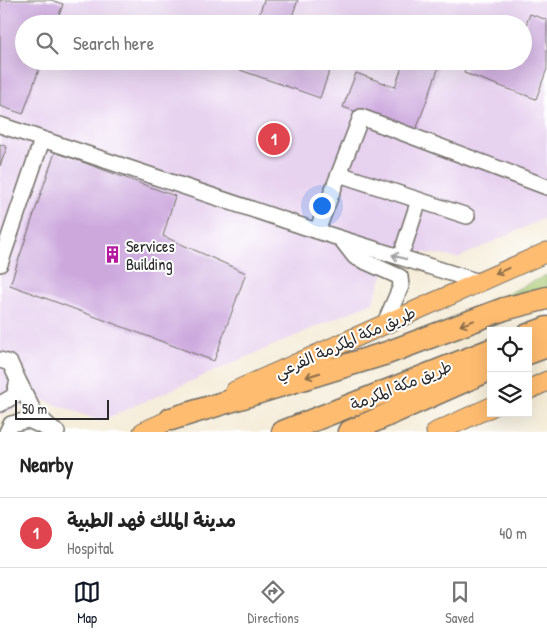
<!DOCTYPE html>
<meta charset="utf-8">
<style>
body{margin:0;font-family:"Patrick Hand","Playpen Sans Arabic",sans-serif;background:#f2f2f2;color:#222}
.controls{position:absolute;right:15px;bottom:15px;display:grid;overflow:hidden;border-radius:0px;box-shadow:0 5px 20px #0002}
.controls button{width:45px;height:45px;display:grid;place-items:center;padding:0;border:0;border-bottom:1px solid #e0e0e0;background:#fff;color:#222;font:25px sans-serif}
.scale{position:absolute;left:15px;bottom:12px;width:94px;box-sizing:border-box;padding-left:5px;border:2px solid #2b2b2b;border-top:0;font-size:14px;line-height:18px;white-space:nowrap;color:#2b2b2b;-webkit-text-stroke:4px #fff;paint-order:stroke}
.you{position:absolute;left:321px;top:205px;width:18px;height:18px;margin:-12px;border:4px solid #fff;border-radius:50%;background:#1a73e8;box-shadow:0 0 0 8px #1a73e833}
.badge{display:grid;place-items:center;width:32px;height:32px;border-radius:50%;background:#111827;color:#fff;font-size:16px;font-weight:700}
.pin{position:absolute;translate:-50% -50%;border:2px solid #fff;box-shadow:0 1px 5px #0006}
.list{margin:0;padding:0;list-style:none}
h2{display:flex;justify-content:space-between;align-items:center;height:65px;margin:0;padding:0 20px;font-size:21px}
h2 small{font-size:16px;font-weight:400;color:#767676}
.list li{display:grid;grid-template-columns:32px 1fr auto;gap:15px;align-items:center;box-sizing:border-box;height:70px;padding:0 20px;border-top:1px solid #e0e0e0}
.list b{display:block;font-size:19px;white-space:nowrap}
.list p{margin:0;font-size:16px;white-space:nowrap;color:#767676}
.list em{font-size:16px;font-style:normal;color:#767676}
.icon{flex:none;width:28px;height:28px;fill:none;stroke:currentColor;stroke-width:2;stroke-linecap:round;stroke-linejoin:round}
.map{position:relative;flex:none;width:547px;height:432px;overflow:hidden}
.search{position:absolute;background:#fff;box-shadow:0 5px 20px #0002;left:15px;right:15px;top:15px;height:55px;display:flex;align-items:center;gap:12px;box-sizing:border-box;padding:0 18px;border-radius:28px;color:#767676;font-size:19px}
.sheet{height:135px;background:#fff}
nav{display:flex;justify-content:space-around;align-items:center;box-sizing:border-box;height:70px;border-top:1px solid #e0e0e0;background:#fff;font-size:14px;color:#767676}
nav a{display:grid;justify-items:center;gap:2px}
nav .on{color:#111827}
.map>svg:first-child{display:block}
.built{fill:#e7d2ef;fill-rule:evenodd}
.green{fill:#a8c972;stroke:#6a7a4e}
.building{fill:#cca8dd}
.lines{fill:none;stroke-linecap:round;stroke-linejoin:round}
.minor-casing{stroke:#716e67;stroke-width:18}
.major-casing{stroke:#716e67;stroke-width:21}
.highway-casing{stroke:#716e67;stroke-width:25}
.minor{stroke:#fff;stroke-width:15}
.major{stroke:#febc70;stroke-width:19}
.highway{stroke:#febc70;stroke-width:22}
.oneway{stroke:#a0a0a0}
.oneway2{stroke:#8a6c4a}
.labels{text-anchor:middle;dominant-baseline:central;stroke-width:4;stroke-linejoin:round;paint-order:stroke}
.poi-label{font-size:16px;fill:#2b2b2b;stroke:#fff;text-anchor:start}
.street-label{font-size:16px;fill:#2b2b2b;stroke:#fff}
</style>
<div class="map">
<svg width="547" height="432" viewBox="0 0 547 432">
<rect width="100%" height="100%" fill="#fff"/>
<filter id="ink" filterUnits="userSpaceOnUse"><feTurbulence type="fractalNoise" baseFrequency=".02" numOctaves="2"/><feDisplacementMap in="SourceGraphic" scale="10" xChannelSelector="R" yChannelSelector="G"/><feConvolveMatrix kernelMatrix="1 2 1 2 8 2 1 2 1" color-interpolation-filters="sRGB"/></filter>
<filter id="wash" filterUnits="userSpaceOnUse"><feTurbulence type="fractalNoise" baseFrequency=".0096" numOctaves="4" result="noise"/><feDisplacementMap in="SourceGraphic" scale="20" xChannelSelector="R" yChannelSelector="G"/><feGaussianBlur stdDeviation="1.12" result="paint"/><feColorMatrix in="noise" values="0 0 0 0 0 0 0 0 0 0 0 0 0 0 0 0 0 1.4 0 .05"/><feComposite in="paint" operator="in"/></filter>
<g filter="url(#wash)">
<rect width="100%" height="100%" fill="#f4ebd6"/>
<path class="built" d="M0,0H547V217L458,258L414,251L395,256L388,261L373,302L100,421L39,398L0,415ZM24,24H523V61H24Z"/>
<path class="green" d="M547,275V300L501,297Z"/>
<g id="blocks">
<path class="building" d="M0,0H51L63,4L56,24H24V61H42L23,114L0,106Z
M264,0H298L289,24H256Z
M530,14L547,20V69L536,99L464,73L469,61H523V33Z
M243,61H317L331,66L320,98L240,70Z
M404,61H441L415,133L343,107L356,73L395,87Z
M0,144L7,147L0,166Z
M55,152L175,196L163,236L246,273L214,361L10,285Z"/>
</g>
</g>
<g filter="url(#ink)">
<use href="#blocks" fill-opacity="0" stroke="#716e67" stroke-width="1"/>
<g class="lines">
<defs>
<path id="minor" d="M0,125L317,231L479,282
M339,174L467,216
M317,231L361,117L547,187
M341,239L355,257L400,277L401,286L384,325
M404,246L419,200
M0,264L42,140
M0,360L10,363L18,380L14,396L0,404
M18,380L34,412L54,431L57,432
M7,432L11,424L28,420L46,428"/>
<path id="major" d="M528,390L547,381
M235,391L547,252
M143,432L185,413
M436,432L491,407"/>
<path id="highway" d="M528,335L547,328
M528,353L547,346
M171,419L387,353L504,309L547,298
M283,432L491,350
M349,432L491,369"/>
</defs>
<use href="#minor" class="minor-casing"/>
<use href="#major" class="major-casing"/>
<use href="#highway" class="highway-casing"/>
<use href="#minor" class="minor"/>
<use href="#major" class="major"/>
<use href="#highway" class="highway"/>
</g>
<defs><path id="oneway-shaft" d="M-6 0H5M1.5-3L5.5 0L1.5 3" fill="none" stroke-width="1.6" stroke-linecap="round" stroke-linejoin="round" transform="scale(1.25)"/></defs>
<use class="oneway" href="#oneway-shaft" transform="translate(399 257) rotate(-163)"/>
<g class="oneway2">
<use href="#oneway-shaft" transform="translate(502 271) rotate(156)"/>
<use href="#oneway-shaft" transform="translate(467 323) rotate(160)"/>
<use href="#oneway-shaft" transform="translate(313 375) rotate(163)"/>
</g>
</g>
<defs>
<symbol id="building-bare" viewBox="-9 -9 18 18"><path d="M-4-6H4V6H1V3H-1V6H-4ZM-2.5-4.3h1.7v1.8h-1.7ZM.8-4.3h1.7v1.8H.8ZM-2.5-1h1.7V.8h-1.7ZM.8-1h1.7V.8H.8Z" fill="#b5179e" stroke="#fff" stroke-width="2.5" paint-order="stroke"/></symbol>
</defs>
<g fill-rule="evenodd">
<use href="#building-bare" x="100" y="242" width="25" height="25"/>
</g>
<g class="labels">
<g class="poi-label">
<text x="126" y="246">Services<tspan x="126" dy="18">Building</tspan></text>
</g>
<g class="street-label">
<text transform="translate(345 342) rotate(-24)">طريق مكة المكرمة الفرعي</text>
<text transform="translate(401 385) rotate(-22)">طريق مكة المكرمة</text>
</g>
</g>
</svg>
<div class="controls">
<button><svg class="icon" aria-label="locate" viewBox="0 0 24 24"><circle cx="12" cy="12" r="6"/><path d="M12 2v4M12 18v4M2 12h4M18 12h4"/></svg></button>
<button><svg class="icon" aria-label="layers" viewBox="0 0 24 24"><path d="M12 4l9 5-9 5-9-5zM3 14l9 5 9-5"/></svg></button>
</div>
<div class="scale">50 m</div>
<div class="you"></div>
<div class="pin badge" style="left:274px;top:139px;background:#e0444e">1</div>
<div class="search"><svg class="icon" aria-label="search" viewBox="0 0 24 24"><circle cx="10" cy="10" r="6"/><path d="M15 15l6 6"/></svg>Search here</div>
</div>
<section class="sheet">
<h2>Nearby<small></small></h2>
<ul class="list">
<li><span class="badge" style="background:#e0444e">1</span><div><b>مدينة الملك فهد الطبية</b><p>Hospital</p></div><em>40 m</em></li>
</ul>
</section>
<nav>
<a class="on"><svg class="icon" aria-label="map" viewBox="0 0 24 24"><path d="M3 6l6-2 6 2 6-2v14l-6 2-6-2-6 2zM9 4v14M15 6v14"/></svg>Map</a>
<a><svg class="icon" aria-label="directions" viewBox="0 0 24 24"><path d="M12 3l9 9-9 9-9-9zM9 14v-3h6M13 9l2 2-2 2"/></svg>Directions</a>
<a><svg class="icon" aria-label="saved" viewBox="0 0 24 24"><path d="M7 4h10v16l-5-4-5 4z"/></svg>Saved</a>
</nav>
